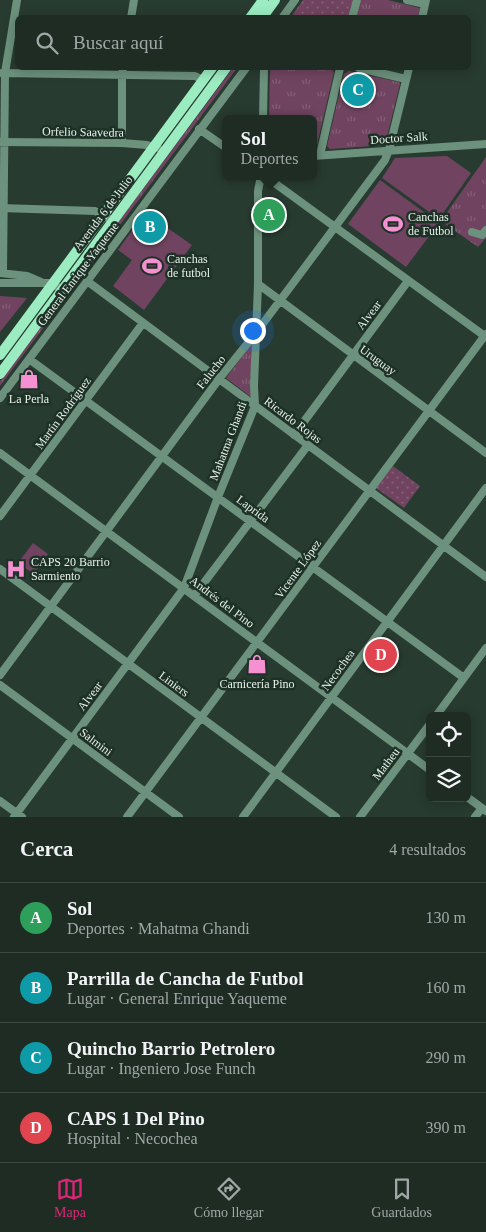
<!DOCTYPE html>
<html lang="es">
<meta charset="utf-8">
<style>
body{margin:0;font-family:Georgia,serif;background:#26342c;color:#f1f3f6}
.controls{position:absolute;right:15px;bottom:15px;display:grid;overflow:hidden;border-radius:8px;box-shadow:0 2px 12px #0003}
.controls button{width:45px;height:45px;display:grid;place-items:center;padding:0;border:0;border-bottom:1px solid #3c4841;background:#1e2c24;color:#f1f3f6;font:25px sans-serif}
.you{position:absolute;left:252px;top:330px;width:18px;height:18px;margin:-12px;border:4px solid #fff;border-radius:50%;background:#1a73e8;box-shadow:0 0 0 8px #1a73e833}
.badge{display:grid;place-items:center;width:32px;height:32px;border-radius:50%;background:#db2777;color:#fff;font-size:16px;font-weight:700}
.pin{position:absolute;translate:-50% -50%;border:2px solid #fff;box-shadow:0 1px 5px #0006}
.popup{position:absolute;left:222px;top:115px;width:95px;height:65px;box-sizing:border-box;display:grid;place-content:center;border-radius:8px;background:#1e2c24;filter:drop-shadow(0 1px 4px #0005);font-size:16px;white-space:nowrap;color:#a1a7a6}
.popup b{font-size:19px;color:#f1f3f6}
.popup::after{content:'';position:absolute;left:50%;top:100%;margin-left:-10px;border:10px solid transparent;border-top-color:#1e2c24}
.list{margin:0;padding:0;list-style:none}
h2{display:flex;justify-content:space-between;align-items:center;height:65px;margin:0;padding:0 20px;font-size:21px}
h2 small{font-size:16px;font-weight:400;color:#a1a7a6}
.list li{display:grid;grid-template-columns:32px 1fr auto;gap:15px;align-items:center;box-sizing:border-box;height:70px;padding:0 20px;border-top:1px solid #3c4841}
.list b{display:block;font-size:19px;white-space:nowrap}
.list p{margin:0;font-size:16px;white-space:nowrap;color:#a1a7a6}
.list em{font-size:16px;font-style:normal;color:#a1a7a6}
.icon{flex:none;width:28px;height:28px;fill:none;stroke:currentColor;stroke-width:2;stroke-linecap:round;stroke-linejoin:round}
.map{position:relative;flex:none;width:486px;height:817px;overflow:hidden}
.search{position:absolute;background:#1e2c24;box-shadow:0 2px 12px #0003;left:15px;right:15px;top:15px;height:55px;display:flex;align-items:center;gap:12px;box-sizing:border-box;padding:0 18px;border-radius:8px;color:#a1a7a6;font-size:19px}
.sheet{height:345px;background:#1e2c24}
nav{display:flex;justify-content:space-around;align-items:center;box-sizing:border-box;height:70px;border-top:1px solid #3c4841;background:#1e2c24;font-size:14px;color:#a1a7a6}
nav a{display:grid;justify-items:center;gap:2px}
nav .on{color:#db2777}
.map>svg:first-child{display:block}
.grass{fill:url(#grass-tufts)}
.park{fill:url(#park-dots)}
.garden{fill:#704460}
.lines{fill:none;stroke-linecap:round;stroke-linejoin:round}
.minor{stroke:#6c917c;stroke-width:8}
.major{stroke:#9cecc1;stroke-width:10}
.labels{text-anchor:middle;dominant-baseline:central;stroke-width:5;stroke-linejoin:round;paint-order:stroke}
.street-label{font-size:12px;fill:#e6f2eb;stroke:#1e3126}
.poi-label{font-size:12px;fill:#e6f2eb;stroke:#1e3126;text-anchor:start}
</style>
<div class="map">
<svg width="486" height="817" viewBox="0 0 486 817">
<defs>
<pattern id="grass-tufts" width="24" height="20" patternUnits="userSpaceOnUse" patternTransform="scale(1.25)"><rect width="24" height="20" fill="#704460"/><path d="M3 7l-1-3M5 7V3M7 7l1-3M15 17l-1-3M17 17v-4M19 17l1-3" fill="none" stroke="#845f77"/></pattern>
<pattern id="park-dots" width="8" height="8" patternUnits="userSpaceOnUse" patternTransform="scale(1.25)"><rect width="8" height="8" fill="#704460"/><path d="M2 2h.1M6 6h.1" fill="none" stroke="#845f77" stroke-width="1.8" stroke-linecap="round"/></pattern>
</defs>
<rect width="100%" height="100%" fill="#283b30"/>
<path class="grass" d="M360,0H388L420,8L418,17L356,18Z
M233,68H237L0,386V381Z
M272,68L331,69L334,72L316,149L313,151V119H269L270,71Z
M349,71L399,82L400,84L385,145L330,149L327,146L341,86L344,74Z
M486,157V238L478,247L441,221Z
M0,296L27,298L0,332Z
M251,345V397L226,378Z"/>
<path class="park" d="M303,0H354L350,17L290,18Z
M393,466L420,486L404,508L376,488Z"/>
<path class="garden" d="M447,156L471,173L439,219L382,178L395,158Z
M380,180L439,223L406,267L348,224Z
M138,222L152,232L159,222L192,245L144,310L113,286L132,260L118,250Z
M33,543L48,554L34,574L18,563Z"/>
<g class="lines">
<path class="minor" d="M407,0L425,4
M131,18L134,0
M282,18L295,0
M352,18L357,0
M422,18L426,0
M359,68L406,79
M2,73L195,76L203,80
M263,119L264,68
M199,129L225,147
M0,142L122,143L147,145L158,148
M122,143V75L123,68
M320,155L340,68
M313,156L486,144
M265,176L486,337
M0,208L95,211L103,215L112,221
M472,232L482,235L486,230
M0,273L27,276L41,282
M3,273L5,73L17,0
M87,281L486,577
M0,283H52L62,290
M258,284L486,453
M29,359L464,678
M0,398L246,68
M294,435L408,281
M0,453L430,770
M0,516L143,323
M0,569L336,817
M194,596L308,445
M0,675L219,379L255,334L385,160L389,150L409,68
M0,685L179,817
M436,716L486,648
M467,797L486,811
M0,801L22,817
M14,817L184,588L218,497L255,406L254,386L258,284V191L261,176
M127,817L486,334
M243,817L486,488
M360,817L430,724
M475,817L482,808"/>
<path class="major" d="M250,18L263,0
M262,18L275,0
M0,355L212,68
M0,374L226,68"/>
</g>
<defs>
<symbol id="stadium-bare" viewBox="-9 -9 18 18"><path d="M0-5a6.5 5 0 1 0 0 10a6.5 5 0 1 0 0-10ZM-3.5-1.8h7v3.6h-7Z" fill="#f591d3" stroke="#1e3126" stroke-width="2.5" paint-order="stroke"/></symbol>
<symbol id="shop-bare" viewBox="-9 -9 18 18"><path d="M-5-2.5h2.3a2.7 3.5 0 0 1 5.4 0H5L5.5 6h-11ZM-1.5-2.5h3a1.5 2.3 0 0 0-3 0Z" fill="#f591d3" stroke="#1e3126" stroke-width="2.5" paint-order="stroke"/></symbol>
<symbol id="hospital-bare" viewBox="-9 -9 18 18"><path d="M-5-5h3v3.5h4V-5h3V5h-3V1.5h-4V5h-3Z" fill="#f591d3" stroke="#1e3126" stroke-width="2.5" paint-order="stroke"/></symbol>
</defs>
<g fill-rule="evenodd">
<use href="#stadium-bare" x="379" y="210" width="28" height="28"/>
<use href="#stadium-bare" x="138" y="252" width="28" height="28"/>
<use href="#shop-bare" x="15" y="365" width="28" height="28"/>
<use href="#hospital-bare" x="2" y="555" width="28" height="28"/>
<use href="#shop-bare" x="243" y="650" width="28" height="28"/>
</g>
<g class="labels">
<g class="street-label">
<text transform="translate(83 132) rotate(1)">Orfelio Saavedra</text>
<text transform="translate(399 138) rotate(-4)">Doctor Salk</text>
<text transform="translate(103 213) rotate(-53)">Avenida 6 de Julio</text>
<text transform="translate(78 274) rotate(-53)">General Enrique Yaqueme</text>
<text transform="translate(369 315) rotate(-53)">Alvear</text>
<text transform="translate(378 360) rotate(36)">Uruguay</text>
<text transform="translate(211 372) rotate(-52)">Falucho</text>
<text transform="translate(63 413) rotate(-54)">Martín Rodríguez</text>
<text transform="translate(293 420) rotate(37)">Ricardo Rojas</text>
<text transform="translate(228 441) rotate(-69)">Mahatma Ghandi</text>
<text transform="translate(253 509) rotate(36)">Laprida</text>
<text transform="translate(298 569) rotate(-54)">Vicente López</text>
<text transform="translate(222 602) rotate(37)">Andrés del Pino</text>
<text transform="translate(338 670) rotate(-54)">Necochea</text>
<text transform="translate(174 684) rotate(36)">Liniers</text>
<text transform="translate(90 696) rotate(-53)">Alvear</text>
<text transform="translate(96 742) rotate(37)">Salmini</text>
<text transform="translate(386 764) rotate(-53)">Matheu</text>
</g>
<g class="poi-label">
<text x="408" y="217">Canchas<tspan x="408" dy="14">de Futbol</tspan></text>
<text x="167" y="259">Canchas<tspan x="167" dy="14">de futbol</tspan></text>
<text x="29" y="399" text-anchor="middle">La Perla</text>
<text x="31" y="562">CAPS 20 Barrio<tspan x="31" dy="14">Sarmiento</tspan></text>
<text x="257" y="684" text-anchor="middle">Carnicería Pino</text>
</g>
</g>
</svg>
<div class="controls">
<button><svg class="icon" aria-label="locate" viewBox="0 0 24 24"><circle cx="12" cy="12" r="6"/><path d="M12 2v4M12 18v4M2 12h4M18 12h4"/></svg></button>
<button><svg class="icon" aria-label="layers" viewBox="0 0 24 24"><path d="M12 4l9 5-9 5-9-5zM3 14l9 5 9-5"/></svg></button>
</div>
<div class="you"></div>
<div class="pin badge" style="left:269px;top:215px;background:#2e9e5b">A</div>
<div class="popup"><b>Sol</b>Deportes</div>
<div class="pin badge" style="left:150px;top:227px;background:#0f9aa8">B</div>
<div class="pin badge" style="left:358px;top:90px;background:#0f9aa8">C</div>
<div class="pin badge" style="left:381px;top:655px;background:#e0444e">D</div>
<div class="search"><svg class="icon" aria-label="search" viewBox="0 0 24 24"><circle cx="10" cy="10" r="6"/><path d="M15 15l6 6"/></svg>Buscar aquí</div>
</div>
<section class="sheet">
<h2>Cerca<small>4 resultados</small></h2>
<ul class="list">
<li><span class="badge" style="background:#2e9e5b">A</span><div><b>Sol</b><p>Deportes · Mahatma Ghandi</p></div><em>130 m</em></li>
<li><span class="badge" style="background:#0f9aa8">B</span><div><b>Parrilla de Cancha de Futbol</b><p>Lugar · General Enrique Yaqueme</p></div><em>160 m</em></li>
<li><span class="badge" style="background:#0f9aa8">C</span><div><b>Quincho Barrio Petrolero</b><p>Lugar · Ingeniero Jose Funch</p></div><em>290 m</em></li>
<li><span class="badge" style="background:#e0444e">D</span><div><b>CAPS 1 Del Pino</b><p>Hospital · Necochea</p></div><em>390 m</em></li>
</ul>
</section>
<nav>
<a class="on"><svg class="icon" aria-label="map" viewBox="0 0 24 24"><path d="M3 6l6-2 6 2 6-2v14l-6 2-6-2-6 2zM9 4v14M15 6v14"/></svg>Mapa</a>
<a><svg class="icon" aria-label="directions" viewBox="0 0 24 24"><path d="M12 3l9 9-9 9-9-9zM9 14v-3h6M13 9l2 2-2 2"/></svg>Cómo llegar</a>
<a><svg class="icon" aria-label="saved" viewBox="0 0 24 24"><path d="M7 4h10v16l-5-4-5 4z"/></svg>Guardados</a>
</nav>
